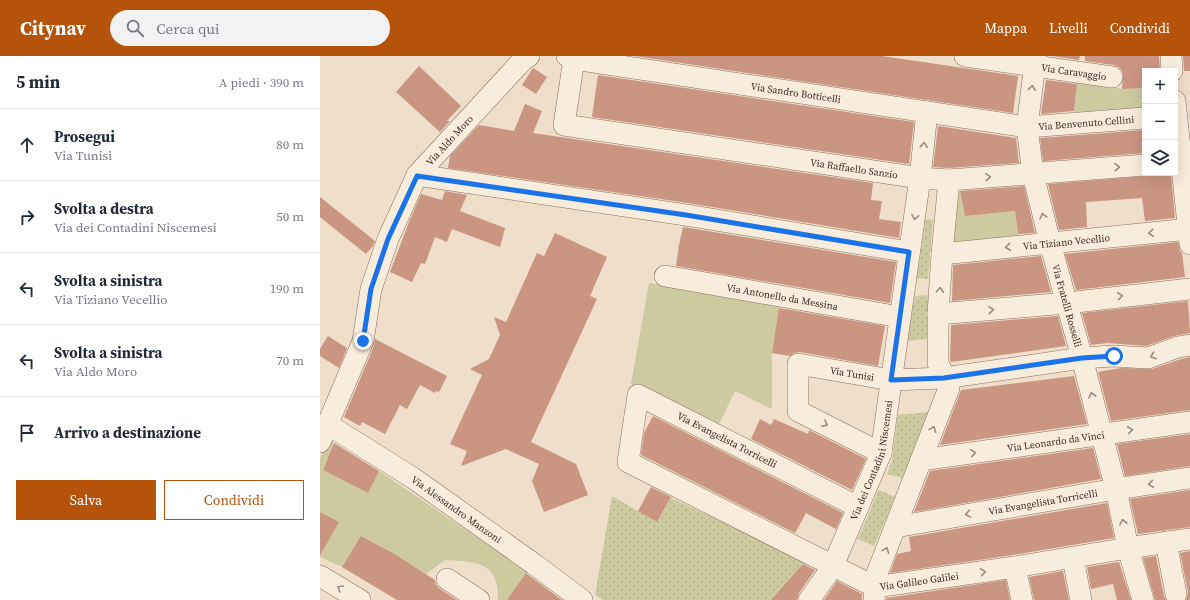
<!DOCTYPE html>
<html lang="it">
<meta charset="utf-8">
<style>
body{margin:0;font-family:"Source Serif 4",serif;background:#f2f2f3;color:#1f2937}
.controls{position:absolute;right:12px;top:12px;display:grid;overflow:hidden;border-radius:0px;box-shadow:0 4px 16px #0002}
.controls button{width:36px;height:36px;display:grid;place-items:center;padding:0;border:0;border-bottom:1px solid #e0e1e3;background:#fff;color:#1f2937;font:20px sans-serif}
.stop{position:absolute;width:12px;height:12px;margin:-9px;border:3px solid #1a73e8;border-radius:50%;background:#fff}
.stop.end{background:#1a73e8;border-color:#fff;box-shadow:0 1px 4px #0008}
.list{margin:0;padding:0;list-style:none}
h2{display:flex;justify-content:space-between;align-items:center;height:52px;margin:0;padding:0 16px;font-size:17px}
h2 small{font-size:13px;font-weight:400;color:#747a83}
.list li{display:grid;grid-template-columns:26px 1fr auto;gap:12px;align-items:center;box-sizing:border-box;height:72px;padding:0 16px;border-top:1px solid #e0e1e3}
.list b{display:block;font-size:15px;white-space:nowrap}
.list p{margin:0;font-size:13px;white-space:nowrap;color:#747a83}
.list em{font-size:13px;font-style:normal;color:#747a83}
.actions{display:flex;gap:8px;padding:12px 16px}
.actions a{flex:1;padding:9px 0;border:1px solid #b45309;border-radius:0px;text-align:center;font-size:14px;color:#b45309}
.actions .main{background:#b45309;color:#fff}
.icon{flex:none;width:22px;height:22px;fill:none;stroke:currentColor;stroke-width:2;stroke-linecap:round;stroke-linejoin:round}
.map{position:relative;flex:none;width:870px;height:544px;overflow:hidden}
header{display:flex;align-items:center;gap:24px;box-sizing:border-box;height:56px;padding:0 20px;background:#b45309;color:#fff}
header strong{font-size:19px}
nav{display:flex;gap:22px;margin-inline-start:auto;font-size:14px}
.search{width:280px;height:36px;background:#f2f2f3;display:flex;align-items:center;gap:10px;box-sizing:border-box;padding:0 14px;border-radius:22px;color:#747a83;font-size:15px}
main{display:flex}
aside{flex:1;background:#fff}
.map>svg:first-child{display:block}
.grass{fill:#ccca9e}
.park{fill:url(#park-dots)}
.building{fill:#ca9581}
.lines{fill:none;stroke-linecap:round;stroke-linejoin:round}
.minor-casing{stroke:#8a6f5f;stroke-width:22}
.minor{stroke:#f8ecdd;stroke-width:21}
.oneway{stroke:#9a8b80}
.route{stroke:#1a73e8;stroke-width:5}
.labels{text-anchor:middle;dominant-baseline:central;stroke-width:3.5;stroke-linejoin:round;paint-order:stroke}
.street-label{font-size:10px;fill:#3b2a22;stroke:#f5e9da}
</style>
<header>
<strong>Citynav</strong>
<div class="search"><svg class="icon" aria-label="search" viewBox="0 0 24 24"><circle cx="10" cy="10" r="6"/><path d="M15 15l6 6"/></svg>Cerca qui</div>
<nav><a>Mappa</a><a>Livelli</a><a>Condividi</a></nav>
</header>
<main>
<aside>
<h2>5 min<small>A piedi · 390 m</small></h2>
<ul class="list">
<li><svg class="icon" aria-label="ahead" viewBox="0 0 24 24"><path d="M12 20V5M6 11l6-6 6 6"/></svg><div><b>Prosegui</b><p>Via Tunisi</p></div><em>80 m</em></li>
<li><svg class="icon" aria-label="right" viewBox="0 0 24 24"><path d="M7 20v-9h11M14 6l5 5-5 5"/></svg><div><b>Svolta a destra</b><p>Via dei Contadini Niscemesi</p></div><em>50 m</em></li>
<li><svg class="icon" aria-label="left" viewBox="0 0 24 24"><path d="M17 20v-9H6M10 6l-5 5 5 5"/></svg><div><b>Svolta a sinistra</b><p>Via Tiziano Vecellio</p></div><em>190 m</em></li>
<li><svg class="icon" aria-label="left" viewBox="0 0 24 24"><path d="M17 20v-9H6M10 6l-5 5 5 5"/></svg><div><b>Svolta a sinistra</b><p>Via Aldo Moro</p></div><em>70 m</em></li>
<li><svg class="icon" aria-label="arrive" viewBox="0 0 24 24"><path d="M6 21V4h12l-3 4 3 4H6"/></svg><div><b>Arrivo a destinazione</b></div></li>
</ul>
<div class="actions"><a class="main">Salva</a><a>Condividi</a></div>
</aside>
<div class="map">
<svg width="870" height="544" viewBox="0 0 870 544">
<defs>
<pattern id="park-dots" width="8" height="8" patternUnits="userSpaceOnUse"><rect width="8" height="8" fill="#ccca9e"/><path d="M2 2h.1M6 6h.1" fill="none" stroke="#b0ae88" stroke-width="1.8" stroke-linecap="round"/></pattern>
</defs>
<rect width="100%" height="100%" fill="#eedeca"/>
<path class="grass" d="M757,25L802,33L824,32L825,52L754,56Z
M640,136L645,160L695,155L698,180L633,187L636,137Z
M329,227L460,250L452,297V353L415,335L398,370L311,328Z
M8,382L14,387L3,414L48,436L59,415L208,516L187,544H178C179,505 156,506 125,504L106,518L73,497L42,480L22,511L0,501L18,466L0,456V403Z"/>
<path class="park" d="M606,163L613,164L608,223L597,222Z
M608,239L607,283L587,285L595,240Z
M608,356L582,422L567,418L572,405L578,359Z
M559,434L575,441L554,490L538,483Z
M292,440L337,466L351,442L486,505L452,544H283L275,539Z"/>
<path class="building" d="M315,0H562L698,20L693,57Z
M732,0H760L759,4Z
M765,0H839L840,15H825V32L802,33L803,17L800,12L794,9L765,5Z
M863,0H870V15H864Z
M99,10L141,50L127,65H130L120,76L76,36Z
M213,12L227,21L216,38L202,29Z
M278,19L594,66L589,108L272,61Z
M726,24L757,28L754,55L721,58Z
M205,48L222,55L213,77L553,127L551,144L562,145L559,163L581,166L579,182L368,147L128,112L130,100L159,69L194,75Z
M618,70L696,82L699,107L629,112L613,111Z
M825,74V97L723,105L720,82Z
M851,118L855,162L825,165L822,142L766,146L767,171L739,174L728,128Z
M704,130L715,177L698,178L695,155L645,160L640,135Z
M125,135L147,139L140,155L185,172L180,191L132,173L127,186L115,181L105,208L101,207L92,226L70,216L89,166L101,138L122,144Z
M0,141L55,185L53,190L46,198L0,161Z
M363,171L576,206L570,247L356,210L359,189Z
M235,177L287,201L270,240L277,243L211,386L256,408L268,439L224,456L212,425L219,408L186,393L141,410L147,395L130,388L162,319L150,313L169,303L180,279L174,261L186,266L217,197L224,200Z
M858,186L860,195L862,197L865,221L756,234L745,198Z
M721,200L731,236L632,245L633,209Z
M868,245L870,277L854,280L826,290L788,287L771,289L762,257Z
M459,252L565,270L558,310L480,296L474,297L470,300L452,297Z
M738,260L746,290L631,306L630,304L631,269Z
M8,280L27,292L19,312L0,300V293Z
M55,283L127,320L119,336L116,335L115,337L100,329L87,353L80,349L65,378L42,366L40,370L24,361L54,290Z
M870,301V354L791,365L778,316L801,312L832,313L861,303Z
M754,320L767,368L620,389L641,334Z
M333,360L523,457L516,473L486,457L475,477L321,399L324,377Z
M440,363L451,369L454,363L488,378L489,374L546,403L532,434L431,383Z
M870,378V410L805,420L797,388Z
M14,387L59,415L48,437L3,414Z
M773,392L781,423L594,456L610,415Z
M331,431L351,441L337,466L318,455Z
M870,434V471L818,478L810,443Z
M787,447L794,482L693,499L570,517L577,498L591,495L589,481Z
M0,456L19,466L0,500Z
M41,480L73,497L115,524L116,529L120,533L137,544H77L22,511Z
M870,495V544H866L868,536L860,497Z
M836,500L844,540L846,544H835L823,502Z
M799,506L811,544H797L793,528L771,533L767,511Z
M483,508L495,514L479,537L477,544H451Z
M743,515L749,544H714L709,521Z
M206,517L207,518L242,544H187Z
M686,524L690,544H566V542Z
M517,525L542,538V544H504Z"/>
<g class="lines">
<defs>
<g id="minor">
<path id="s1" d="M247,0L254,3L707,71L825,62"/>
<path id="s2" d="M645,0L792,21"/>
<path id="s3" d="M716,0L707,71L713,118L730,187L762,302L796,433L808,492L823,544"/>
<path d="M851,0L852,15"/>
<path id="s4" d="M254,3L244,69L600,122L629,124L825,109"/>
<path d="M855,45L870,188"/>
<path d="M97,119L366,159L589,196"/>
<path id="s5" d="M622,198L870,173"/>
<path id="s6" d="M345,220L580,261"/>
<path d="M618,258L747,247L870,233"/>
<path id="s7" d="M7,368L93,422L214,508L262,544"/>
<path id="s8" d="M0,386L43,285L51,233L68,183L97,119L190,18L203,4L209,0"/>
<path id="s9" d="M561,397L478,355V308L571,324L624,322L762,302L793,300L828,302L858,291L870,289"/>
<path id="s10" d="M601,404L870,366"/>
<path id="s11" d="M538,451L318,339L308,406L555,531L695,511L808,492L870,483"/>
<path id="s12" d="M575,471L796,433L870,422"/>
<path d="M846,486L856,538"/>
<path d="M753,502L761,544"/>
<path d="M695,511L702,544"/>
<path d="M0,520L40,544"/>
<path d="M127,523L159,544"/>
<path id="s13" d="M489,544L513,510L561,397L600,122L607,56"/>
<path d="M554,544L556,520L629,332L618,307V258L622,198L629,124"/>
</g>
</defs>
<use href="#minor" class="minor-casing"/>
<use href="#minor" class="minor"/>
</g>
<defs><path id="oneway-chevron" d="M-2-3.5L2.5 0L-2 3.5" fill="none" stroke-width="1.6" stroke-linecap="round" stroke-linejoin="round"/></defs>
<g class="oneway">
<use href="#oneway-chevron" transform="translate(712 32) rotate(-83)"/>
<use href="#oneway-chevron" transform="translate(604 89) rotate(-84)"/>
<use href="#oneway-chevron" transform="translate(797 111) rotate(-4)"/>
<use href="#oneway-chevron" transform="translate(668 121) rotate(-4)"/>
<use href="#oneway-chevron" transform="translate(723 160) rotate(-104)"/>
<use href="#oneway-chevron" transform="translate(595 161) rotate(99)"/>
<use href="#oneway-chevron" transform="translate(831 177) rotate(174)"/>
<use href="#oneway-chevron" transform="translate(688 191) rotate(174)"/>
<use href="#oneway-chevron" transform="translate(620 234) rotate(-87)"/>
<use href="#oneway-chevron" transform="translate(800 240) rotate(-7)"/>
<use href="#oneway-chevron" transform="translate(671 254) rotate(-5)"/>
<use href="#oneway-chevron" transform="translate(833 300) rotate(161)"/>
<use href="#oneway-chevron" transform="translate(772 339) rotate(-104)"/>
<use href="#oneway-chevron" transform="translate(505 368) rotate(27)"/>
<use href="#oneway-chevron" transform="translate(613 373) rotate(-69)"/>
<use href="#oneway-chevron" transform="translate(810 374) rotate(-8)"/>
<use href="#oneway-chevron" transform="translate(653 397) rotate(-8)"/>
<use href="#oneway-chevron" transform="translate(831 428) rotate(172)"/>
<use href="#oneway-chevron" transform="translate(648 458) rotate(170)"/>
<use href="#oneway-chevron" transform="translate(803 466) rotate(-102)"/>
<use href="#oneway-chevron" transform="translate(566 494) rotate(-69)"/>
<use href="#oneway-chevron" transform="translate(663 516) rotate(-8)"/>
<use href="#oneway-chevron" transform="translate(20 532) rotate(-149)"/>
</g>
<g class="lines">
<path class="route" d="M43,285L51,233L68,183L97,120L366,159L589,196L571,324L624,322L762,302L794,300"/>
</g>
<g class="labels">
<g class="street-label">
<text stroke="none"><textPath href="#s2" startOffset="110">Via Caravaggio</textPath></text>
<text stroke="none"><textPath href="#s1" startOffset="232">Via Sandro Botticelli</textPath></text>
<text stroke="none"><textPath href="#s1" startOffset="525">Via Benvenuto Cellini</textPath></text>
<text stroke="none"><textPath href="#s8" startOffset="333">Via Aldo Moro</textPath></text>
<text stroke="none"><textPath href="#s4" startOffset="360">Via Raffaello Sanzio</textPath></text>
<text stroke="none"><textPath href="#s5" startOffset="125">Via Tiziano Vecellio</textPath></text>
<text stroke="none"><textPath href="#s6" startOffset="119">Via Antonello da Messina</textPath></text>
<text stroke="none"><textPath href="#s3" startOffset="255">Via Fratelli Rosselli</textPath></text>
<text stroke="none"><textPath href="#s9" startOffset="195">Via Tunisi</textPath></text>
<text transform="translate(407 384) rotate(27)">Via Evangelista Torricelli</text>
<text stroke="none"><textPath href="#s10" startOffset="136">Via Leonardo da Vinci</textPath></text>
<text stroke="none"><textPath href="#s13" startOffset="155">Via dei Contadini Niscemesi</textPath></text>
<text stroke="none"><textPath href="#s12" startOffset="150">Via Evangelista Torricelli</textPath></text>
<text stroke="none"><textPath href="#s7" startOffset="155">Via Alessandro Manzoni</textPath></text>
<text stroke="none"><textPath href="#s11" startOffset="636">Via Galileo Galilei</textPath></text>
</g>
</g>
</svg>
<div class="controls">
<button>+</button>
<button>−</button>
<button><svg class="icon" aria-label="layers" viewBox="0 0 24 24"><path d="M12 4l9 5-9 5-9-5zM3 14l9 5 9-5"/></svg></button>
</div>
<div class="stop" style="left:794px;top:300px"></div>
<div class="stop end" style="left:43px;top:285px"></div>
</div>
</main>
